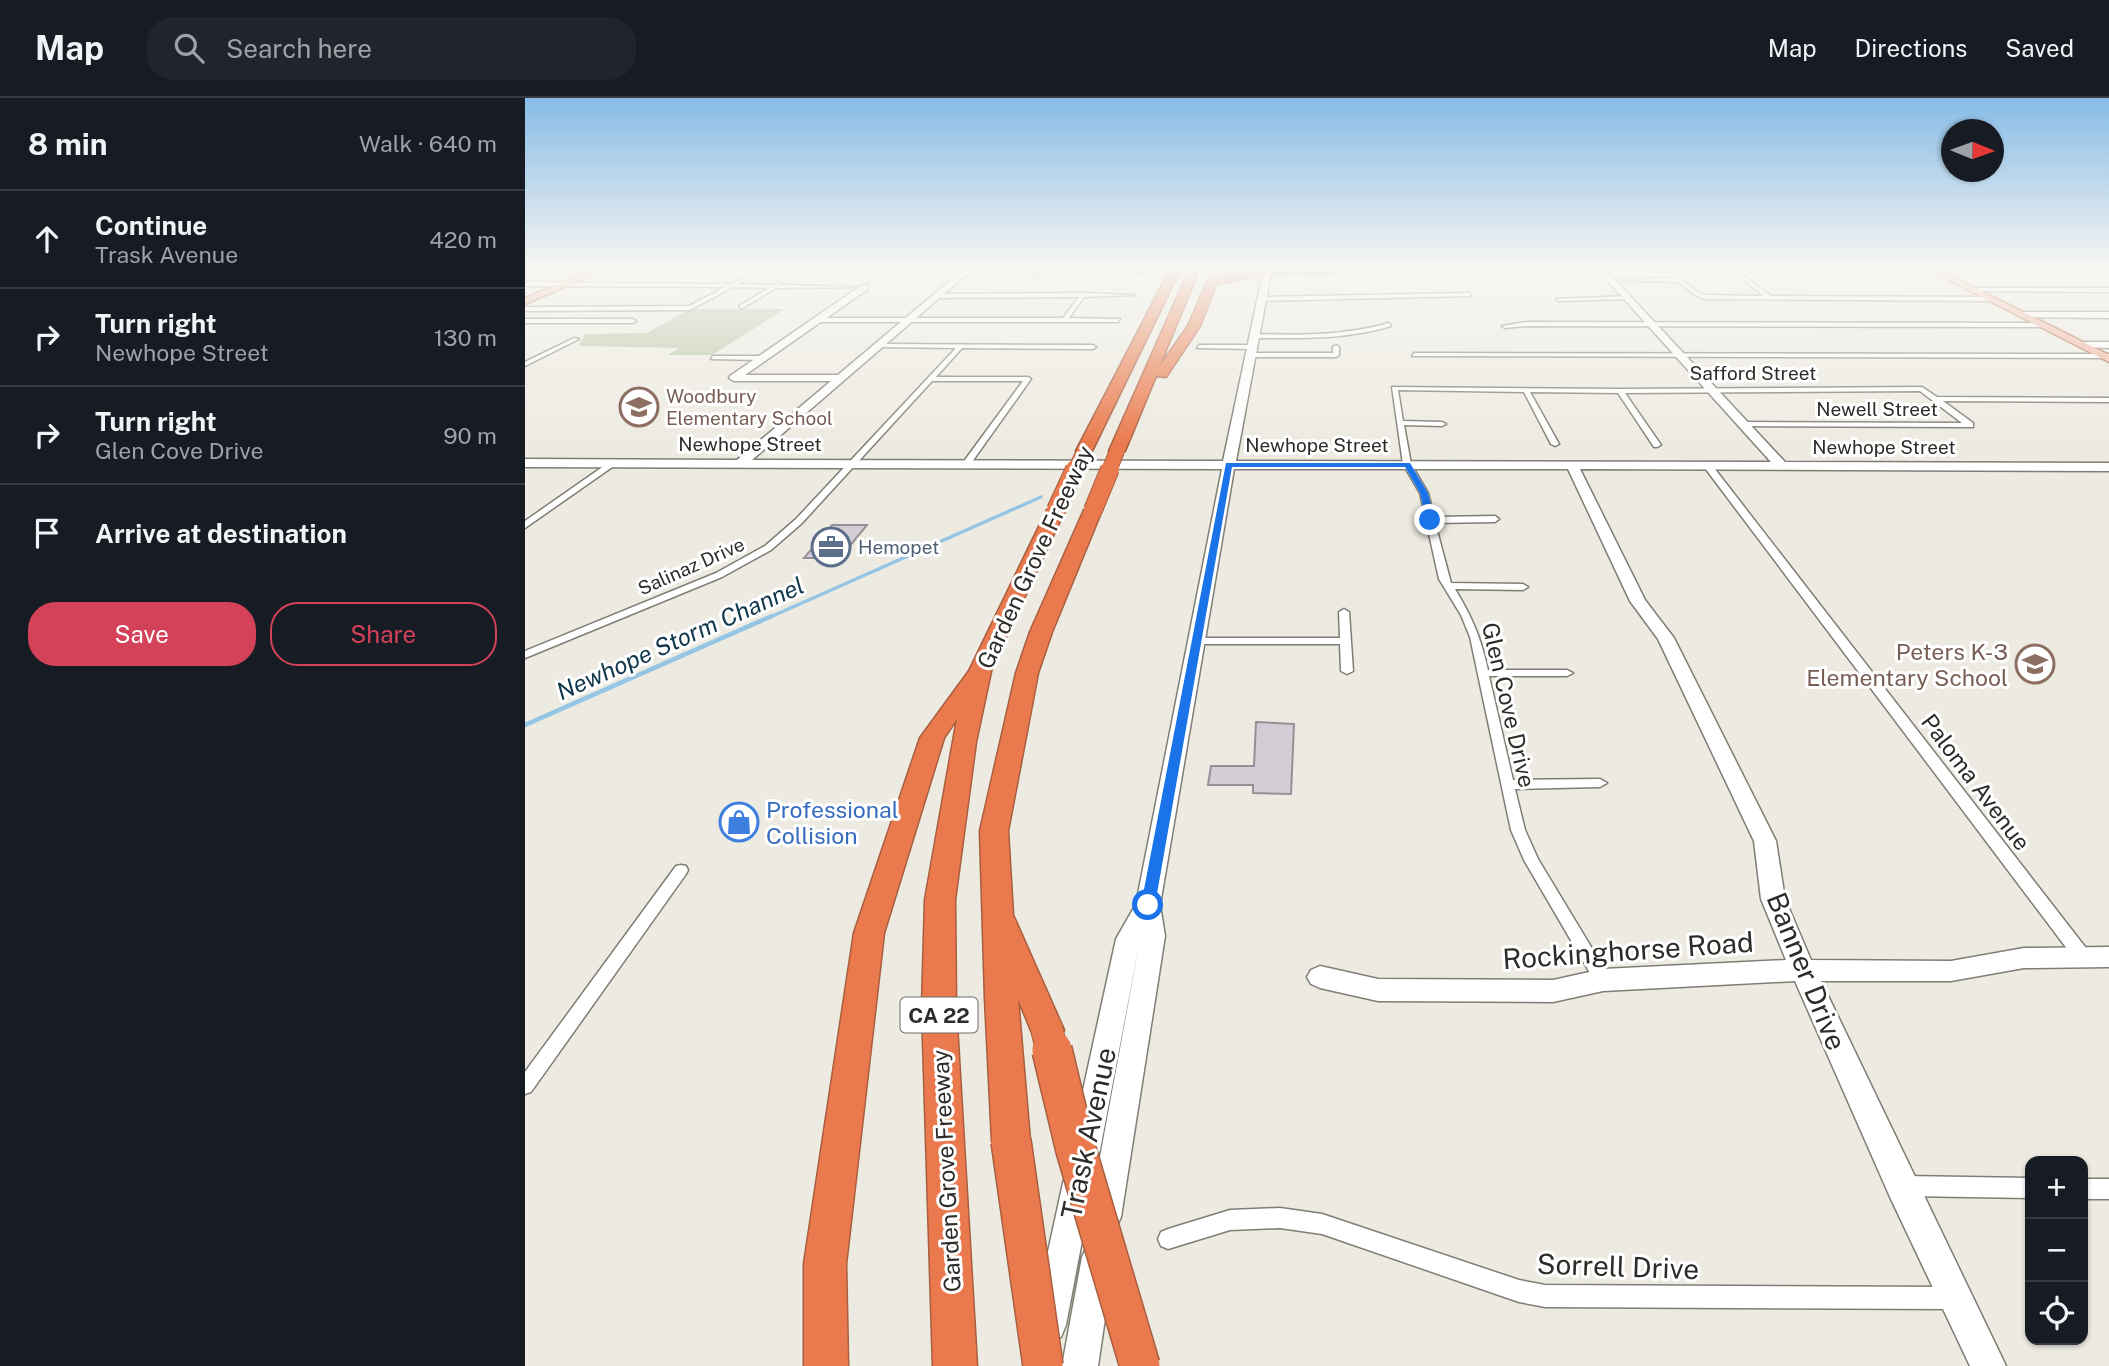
<!DOCTYPE html>
<meta charset="utf-8">
<style>
body{margin:0;font-family:"Public Sans",sans-serif;background:#20242c;color:#f1f3f6}
.controls{position:absolute;right:21px;bottom:21px;display:grid;overflow:hidden;border-radius:14px;box-shadow:0 2px 5px #0004}
.controls button{width:63px;height:63px;display:grid;place-items:center;padding:0;border:0;border-bottom:2px solid #363941;background:#171b24;color:#f1f3f6;font:35px sans-serif}
.compass{position:absolute;left:1416px;top:21px;width:63px;height:63px;border-radius:50%;background:#171b24;box-shadow:0 2px 5px #0004;rotate:91deg}
.stop{position:absolute;width:21px;height:21px;margin:-16px;border:5px solid #1a73e8;border-radius:50%;background:#fff}
.stop.end{background:#1a73e8;border-color:#fff;box-shadow:0 2px 7px #0008}
.list{margin:0;padding:0;list-style:none}
h2{display:flex;justify-content:space-between;align-items:center;height:91px;margin:0;padding:0 28px;font-size:30px}
h2 small{font-size:23px;font-weight:400;color:#9ea1a6}
.list li{display:grid;grid-template-columns:46px 1fr auto;gap:21px;align-items:center;box-sizing:border-box;height:98px;padding:0 28px;border-top:2px solid #363941}
.list b{display:block;font-size:26px;white-space:nowrap}
.list p{margin:0;font-size:23px;white-space:nowrap;color:#9ea1a6}
.list em{font-size:23px;font-style:normal;color:#9ea1a6}
.actions{display:flex;gap:14px;padding:21px 28px}
.actions a{flex:1;padding:16px 0;border:2px solid #d34259;border-radius:28px;text-align:center;font-size:24px;color:#d34259}
.actions .main{background:#d34259;color:#fff}
.icon{flex:none;width:38px;height:38px;fill:none;stroke:currentColor;stroke-width:2;stroke-linecap:round;stroke-linejoin:round}
.map{position:relative;flex:none;width:1584px;height:1268px;overflow:hidden}
header{display:flex;align-items:center;gap:42px;box-sizing:border-box;height:98px;padding:0 35px;background:#171b24;border-bottom:2px solid #363941}
header strong{font-size:33px}
nav{display:flex;gap:38px;margin-inline-start:auto;font-size:24px}
.search{width:490px;height:63px;background:#20242c;display:flex;align-items:center;gap:18px;box-sizing:border-box;padding:0 24px;border-radius:28px;color:#9ea1a6;font-size:26px}
main{display:flex}
aside{flex:1;background:#171b24}
.map>svg:first-child{display:block}
.green{fill:#b5c2a2}
.lines{fill:none;stroke-linecap:round;stroke-linejoin:round}
.stream-far1{stroke:#95c5e4;stroke-width:3.5}
.stream{stroke:#95c5e4;stroke-width:4.5}
.building{fill:#d3cdd5;stroke:#958f97;stroke-width:2}
.street-casing{stroke:#7f7d74;stroke-width:3}
.secondary-casing{stroke:#7f7d74;stroke-width:3}
.primary-casing{stroke:#a85f40;stroke-width:3}
.highway-casing{stroke:#a85f40;stroke-width:3}
.street{fill:#fff;fill-rule:evenodd}
.secondary{fill:#fff;fill-rule:evenodd}
.primary{fill:#f2af94;fill-rule:evenodd}
.highway{fill:#ea7a4d;fill-rule:evenodd}
.highway-bridge-far3-casing{stroke:#a85f40;stroke-width:16;stroke-linecap:butt}
.highway-bridge-far2-casing{stroke:#a85f40;stroke-width:20;stroke-linecap:butt}
.highway-bridge-far1-casing{stroke:#a85f40;stroke-width:33;stroke-linecap:butt}
.highway-bridge-casing{stroke:#a85f40;stroke-width:42;stroke-linecap:butt}
.highway-bridge-far3{stroke:#ea7a4d;stroke-width:14}
.highway-bridge-far2{stroke:#ea7a4d;stroke-width:18}
.highway-bridge-far1{stroke:#ea7a4d;stroke-width:31}
.highway-bridge{stroke:#ea7a4d;stroke-width:39}
.route{fill:#1a73e8}
.labels{text-anchor:middle;dominant-baseline:central;stroke-width:6;stroke-linejoin:round;paint-order:stroke}
.far-street-label{font-size:19px;fill:#2d2c28;stroke:#fff}
.far-education-label{font-size:19px;fill:#785e54;stroke:#fff;text-anchor:start}
.far-service-label{font-size:19px;fill:#4e5e75;stroke:#fff;text-anchor:start}
.shield{fill:#fff;stroke:#6c6b68;stroke-width:2}
.shield-label{font-size:21px;font-weight:bold;fill:#2d2c28}
.street-label{font-size:23px;fill:#2d2c28;stroke:#fff}
.education-label{font-size:23px;fill:#785e54;stroke:#fff;text-anchor:end}
.shop-label{font-size:23px;fill:#366cbe;stroke:#fff;text-anchor:start}
.water-label{font-size:24px;font-style:italic;fill:#11374d;stroke:#fff}
.near-street-label{font-size:28px;fill:#2d2c28;stroke:#fff}
</style>
<header>
<strong>Map</strong>
<div class="search"><svg class="icon" aria-label="search" viewBox="0 0 24 24"><circle cx="10" cy="10" r="6"/><path d="M15 15l6 6"/></svg>Search here</div>
<nav><a>Map</a><a>Directions</a><a>Saved</a></nav>
</header>
<main>
<aside>
<h2>8 min<small>Walk · 640 m</small></h2>
<ul class="list">
<li><svg class="icon" aria-label="ahead" viewBox="0 0 24 24"><path d="M12 20V5M6 11l6-6 6 6"/></svg><div><b>Continue</b><p>Trask Avenue</p></div><em>420 m</em></li>
<li><svg class="icon" aria-label="right" viewBox="0 0 24 24"><path d="M7 20v-9h11M14 6l5 5-5 5"/></svg><div><b>Turn right</b><p>Newhope Street</p></div><em>130 m</em></li>
<li><svg class="icon" aria-label="right" viewBox="0 0 24 24"><path d="M7 20v-9h11M14 6l5 5-5 5"/></svg><div><b>Turn right</b><p>Glen Cove Drive</p></div><em>90 m</em></li>
<li><svg class="icon" aria-label="arrive" viewBox="0 0 24 24"><path d="M6 21V4h12l-3 4 3 4H6"/></svg><div><b>Arrive at destination</b></div></li>
</ul>
<div class="actions"><a class="main">Save</a><a>Share</a></div>
</aside>
<div class="map">
<svg width="1584" height="1268" viewBox="0 0 1584 1268">
<rect width="100%" height="100%" fill="#edebe1"/>
<path class="green" d="M165,211H260L187,257H143L154,250L56,248L54,245L59,240L57,238L61,236L122,235Z"/>
<g class="lines">
<path class="stream-far1" d="M243,520L516,399"/>
<path class="stream" d="M0,627L247,518"/>
</g>
<path class="building" d="M307,427H342L315,460H279Z
M731,624L769,626L766,696L728,695V687H683L686,668H729Z"/>
<g class="lines">
<defs>
<path id="street" d="M237,170H242L213,186L249,187L254,184L256,187L343,189L251,190L216,211L214,208L244,190L208,189L165,212L0,213V209L164,208L200,189L0,188V184L206,186Z
M525,170H531L512,179L508,178Z
M539,170L568,174L619,175L568,176Z
M984,170H993L962,177L740,176L962,175Z
M1139,170H1144L1172,194L1180,197L1239,198L1203,170H1208L1246,198L1465,199L1468,201L1465,203L1179,201L1168,196L1154,184L1083,182L1150,180Z
M1447,190H1584V194L1445,193Z
M558,195L609,197L559,199L544,220L595,221L593,224H291L288,222L291,220H538L554,199L412,200L409,198L412,196Z
M944,195L946,198L736,203L733,201L736,199Z
M1104,198L1102,201L1034,203L1031,201Z
M0,221H108L111,223L108,225H0Z
M1001,224L1516,225L1519,227L1516,229L1001,228L980,230L977,228Z
M864,225L866,228C820,242 775,240 728,240L725,238L728,236C775,237 819,238 864,225Z
M49,240L54,241L0,268V264Z
M354,246L568,247L571,249L568,251L437,250L411,279H503L506,281L444,368L437,366L498,283H407L277,425L246,452L197,479L0,560V553L191,475L240,448L271,421L431,250L352,249Z
M674,247H727L730,249L727,251L672,250Z
M811,247L814,249V257L811,259H725L722,257L725,255H808V249Z
M889,255L1584,256V260L887,258Z
M188,258H237L240,260L237,262L186,261Z
M867,289L1095,291L1397,289L1412,299L1584,300V304L1418,303L1448,325V329H1445L1217,328H1214V324L1437,325L1395,293L1100,295L1136,347L1132,349H1129L1093,295L1005,294L1034,346L1030,348L1026,346L999,294L873,292L878,323L917,324L921,326L917,328L879,327L886,366L903,395L909,419L970,418L974,421L970,424L910,425L926,485L998,486L1003,489L998,492L930,491C947,519 956,540 963,572H1042L1048,575L1042,578H964L988,682L1075,681L1082,685L1075,689L990,691L1000,732L1013,761L1086,882L1084,887L1078,889L1072,887L999,762L986,732L945,539L936,517L914,481L895,395L878,366Z
M86,363L93,365L0,430V423Z
M1180,366H1186L1564,854L1566,859L1564,864L1558,865L1552,864L1180,370Z
M819,511L824,514L828,573L822,576L816,573L815,546H670L665,543L670,540H815L814,514Z
M156,767L161,768L163,772L161,776L6,994L0,996V974L151,768Z
M1380,1078L1505,1080V1100L1380,1098L1373,1095L1370,1088L1373,1081Z
M1558,1081H1584V1101H1558Z
M755,1110L797,1116L994,1182L1020,1187L1427,1189L1435,1192L1438,1200L1435,1208L1427,1211L1020,1209L994,1204L797,1136L755,1130L705,1132L643,1151L636,1148L633,1141L636,1134L643,1131L705,1112Z"/>
<path id="secondary" d="M440,170H449L227,362L698,363L739,170H747L711,363L1246,364L1071,170H1079L1260,364L1584,365V373L1055,371L1120,502L1149,540L1251,743L1260,801L1286,862L1426,863L1499,850L1584,849V869L1499,870L1426,883H1296L1481,1268H1445L1365,1099L1270,883L1078,893L1028,904L853,903L795,890L786,886L782,879L786,872L795,868L853,881L1028,882L1078,871L1261,862L1236,801L1229,743L1133,541L1105,503L1043,371H709L635,807L640,838L596,1119L591,1130L580,1135L569,1130L564,1119L615,842L575,1052L571,1062L560,1066L549,1062L545,1052L591,841L611,806L697,371L0,369V361L212,362L306,283H209L204,280L205,278L337,187H343V191L220,277H313Z
M1568,170L1584,172V177L1569,172Z
M1498,214H1584V220L1495,219L1494,217Z
M1558,244H1584V250L1555,249L1553,247Z
M553,1070L564,1074L568,1085L541,1227L536,1239L524,1244L512,1239L507,1227L538,1085L542,1074Z
M573,1143L584,1148L589,1159L573,1268H537L557,1159L562,1148Z"/>
<path id="primary" d="M72,170H83L0,206V200Z
M1400,170H1410L1584,257V264Z"/>
<path id="highway" d="M646,170H656L567,353L559,358L554,356L551,353Z
M665,170H675L634,269L663,228L683,182L702,176L742,173L747,176L691,186L675,228L641,279L631,278L600,353L592,358L587,356L584,353Z
M531,407L540,412L467,569L451,644L430,802L431,909L452,1268H408L397,909L400,802L432,621L419,640L359,835L321,1166L323,1268H279V1166L329,835L395,640L444,573L522,412Z
M568,407L577,412L527,534L513,575L483,733L488,817L539,932L534,942L522,947L510,942L493,901L505,1043L499,1056L486,1061L473,1056L467,1043L460,900L455,733L491,575L505,534L559,412Z"/>
</defs>
<use href="#street" class="street-casing"/>
<use href="#secondary" class="secondary-casing"/>
<use href="#primary" class="primary-casing"/>
<use href="#highway" class="highway-casing"/>
<use href="#street" class="street"/>
<use href="#secondary" class="secondary"/>
<use href="#primary" class="primary"/>
<use href="#highway" class="highway"/>
<defs>
<path id="highway-bridge-far3" d="M550,373L559,353
M584,373L592,353"/>
<path id="highway-bridge-far2" d="M531,412L550,371
M568,412L585,371"/>
<path id="highway-bridge-far1" d="M522,932L527,954"/>
<path id="highway-bridge" d="M527,952L551,1052L615,1268
M486,1043L518,1268"/>
</defs>
<use href="#highway-bridge-far3" class="highway-bridge-far3-casing"/>
<use href="#highway-bridge-far2" class="highway-bridge-far2-casing"/>
<use href="#highway-bridge-far1" class="highway-bridge-far1-casing"/>
<use href="#highway-bridge" class="highway-bridge-casing"/>
<use href="#highway-bridge-far3" class="highway-bridge-far3"/>
<use href="#highway-bridge-far2" class="highway-bridge-far2"/>
<use href="#highway-bridge-far1" class="highway-bridge-far1"/>
<use href="#highway-bridge" class="highway-bridge"/>
</g>
<linearGradient id="sky" x2="0" y2="1"><stop stop-color="#87bbe6"/><stop offset="0.49" stop-color="#f7f6f2"/><stop offset="1" stop-color="#f7f6f2" stop-opacity="0"/></linearGradient>
<rect width="1584" height="347" fill="url(#sky)"/>
<path class="route" d="M701,365H885L903,395L910,422L905,424L901,422L895,395L880,369H707L630,807L623,813L616,807Z"/>
<defs>
<symbol id="school-ring" viewBox="-11 -11 22 22"><circle r="9.5" fill="#fff" stroke="#8d6e63" stroke-width="1.5"/><path d="M0-5L7-2L0 1L-7-2ZM-4 1L0 2.5L4 1V4Q0 6-4 4Z" fill="#8d6e63"/></symbol>
<symbol id="office-ring" viewBox="-11 -11 22 22"><circle r="9.5" fill="#fff" stroke="#5c6f8a" stroke-width="1.5"/><path d="M-6-3h4V-5.5h4V-3h4V5H-6ZM-1-4.5V-3h2v-1.5ZM-6 0V1H6V0Z" fill="#5c6f8a"/></symbol>
<symbol id="shop-ring" viewBox="-11 -11 22 22"><circle r="9.5" fill="#fff" stroke="#3f7fe0" stroke-width="1.5"/><path d="M-5-2.5h2.3a2.7 3.5 0 0 1 5.4 0H5L5.5 6h-11ZM-1.5-2.5h3a1.5 2.3 0 0 0-3 0Z" fill="#3f7fe0"/></symbol>
</defs>
<g fill-rule="evenodd">
<use href="#school-ring" x="92" y="287" width="44" height="44"/>
<use href="#office-ring" x="284" y="427" width="44" height="44"/>
<use href="#school-ring" x="1488" y="544" width="44" height="44"/>
<use href="#shop-ring" x="192" y="702" width="44" height="44"/>
</g>
<g class="labels">
<g class="far-street-label">
<text x="1228" y="275">Safford Street</text>
<text x="1352" y="311">Newell Street</text>
<text x="225" y="346">Newhope Street</text>
<text x="792" y="347">Newhope Street</text>
<text x="1359" y="349">Newhope Street</text>
<text transform="translate(166 468) rotate(-24)">Salinaz Drive</text>
</g>
<g class="far-education-label">
<text x="141" y="298">Woodbury<tspan x="141" dy="22">Elementary School</tspan></text>
</g>
<g class="far-service-label">
<text x="333" y="449">Hemopet</text>
</g>
<rect class="shield" x="375.5" y="899.5" width="77" height="35" rx="5"/>
<g class="shield-label">
<text x="414" y="917">CA 22</text>
</g>
<g class="street-label">
<text transform="translate(510 459) rotate(-65)">Garden Grove Freeway</text>
<text transform="translate(984 607) rotate(77)">Glen Cove Drive</text>
<text transform="translate(1451 684) rotate(53)">Paloma Avenue</text>
<text transform="translate(421 1073) rotate(-93)">Garden Grove Freeway</text>
</g>
<g class="education-label">
<text x="1483" y="553">Peters K-3<tspan x="1483" dy="26">Elementary School</tspan></text>
</g>
<g class="shop-label">
<text x="241" y="711">Professional<tspan x="241" dy="26">Collision</tspan></text>
</g>
<g class="water-label">
<text transform="translate(155 540) rotate(-24)">Newhope Storm Channel</text>
</g>
<g class="near-street-label">
<text transform="translate(1103 852) rotate(-4)">Rockinghorse Road</text>
<text transform="translate(1282 873) rotate(68)">Banner Drive</text>
<text transform="translate(563 1035) rotate(-78)">Trask Avenue</text>
<text transform="translate(1093 1168) rotate(2)">Sorrell Drive</text>
</g>
</g>
</svg>
<div class="controls">
<button>+</button>
<button>−</button>
<button><svg class="icon" aria-label="locate" viewBox="0 0 24 24"><circle cx="12" cy="12" r="6"/><path d="M12 2v4M12 18v4M2 12h4M18 12h4"/></svg></button>
</div>
<svg class="compass" viewBox="-18 -18 36 36"><path d="M0-13l5 13h-10z" fill="#e53935"/><path d="M0 13l5-13h-10z" fill="#9ea1a6"/></svg>
<div class="stop" style="left:623px;top:807px"></div>
<div class="stop end" style="left:905px;top:422px"></div>
</div>
</main>
